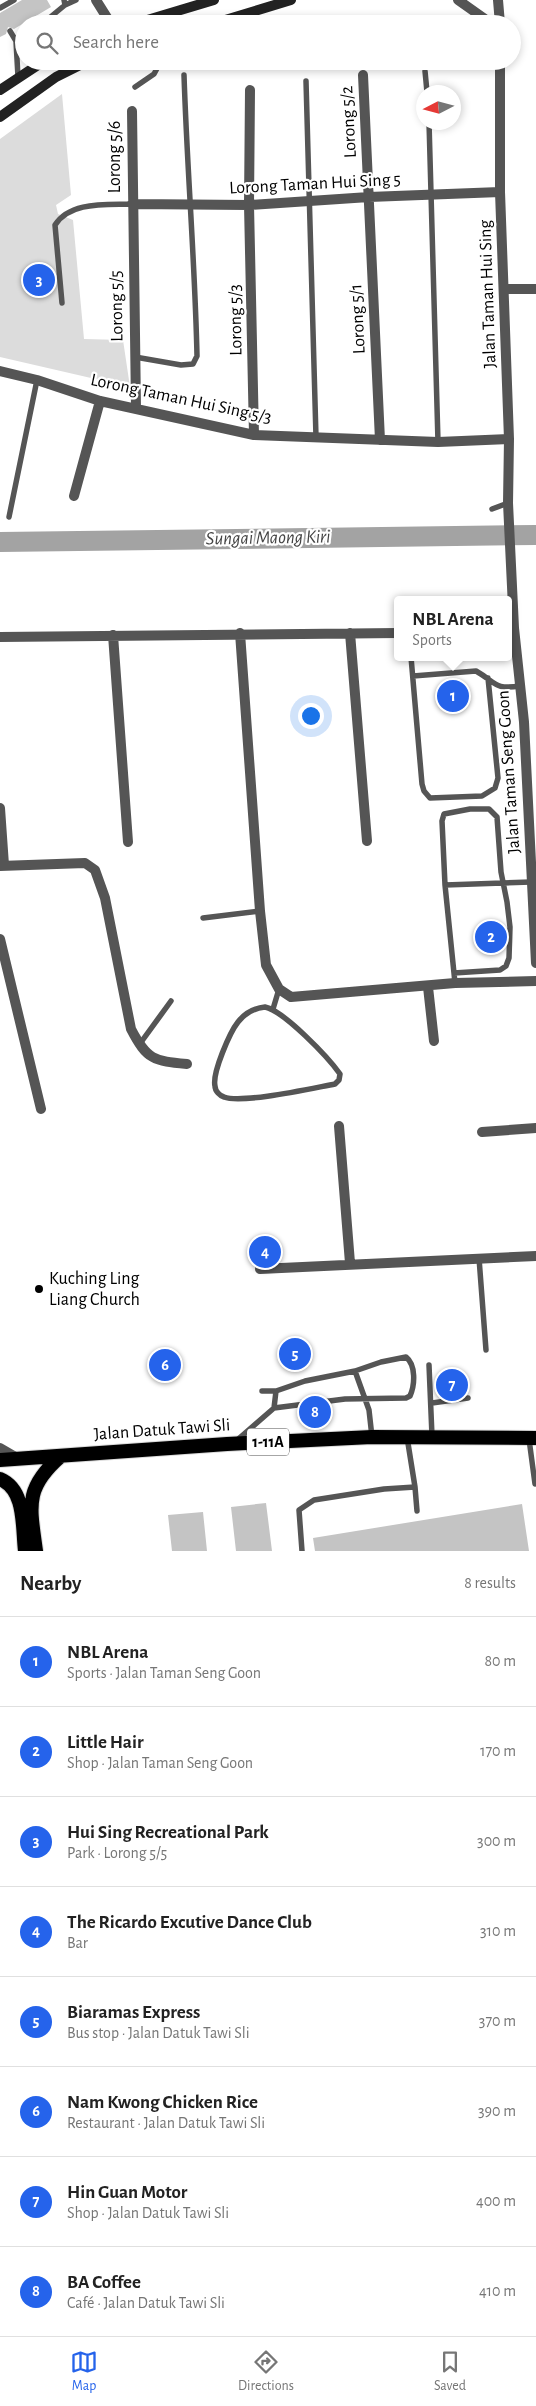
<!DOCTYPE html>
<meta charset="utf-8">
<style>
body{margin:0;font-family:"Alegreya Sans",sans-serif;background:#f6f6f6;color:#222}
.compass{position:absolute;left:416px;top:85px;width:45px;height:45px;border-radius:50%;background:#fff;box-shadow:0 2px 8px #0003;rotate:264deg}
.you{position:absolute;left:310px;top:715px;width:18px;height:18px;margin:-12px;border:4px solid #fff;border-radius:50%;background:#1a73e8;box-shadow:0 0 0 8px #1a73e833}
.badge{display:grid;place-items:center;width:32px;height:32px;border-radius:50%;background:#2563eb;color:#fff;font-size:16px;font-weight:700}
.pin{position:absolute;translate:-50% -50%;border:2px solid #fff;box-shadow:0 1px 5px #0006}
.popup{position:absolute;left:394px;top:596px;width:118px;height:65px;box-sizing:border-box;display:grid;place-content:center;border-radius:5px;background:#fff;filter:drop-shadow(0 1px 4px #0005);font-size:16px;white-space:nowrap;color:#767676}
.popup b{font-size:19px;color:#222}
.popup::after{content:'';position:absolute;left:50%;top:100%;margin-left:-10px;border:10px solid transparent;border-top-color:#fff}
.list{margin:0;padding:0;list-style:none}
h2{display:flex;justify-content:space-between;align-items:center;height:65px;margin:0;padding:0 20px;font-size:21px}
h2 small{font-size:16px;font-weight:400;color:#767676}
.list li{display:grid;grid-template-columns:32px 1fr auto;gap:15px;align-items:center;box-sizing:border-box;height:90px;padding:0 20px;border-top:1px solid #e0e0e0}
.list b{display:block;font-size:19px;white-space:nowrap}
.list p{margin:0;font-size:16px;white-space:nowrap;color:#767676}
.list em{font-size:16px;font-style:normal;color:#767676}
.icon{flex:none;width:28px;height:28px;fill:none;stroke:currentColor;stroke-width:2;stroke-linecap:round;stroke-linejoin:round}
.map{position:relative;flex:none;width:536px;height:1551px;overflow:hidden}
.search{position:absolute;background:#fff;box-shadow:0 2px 8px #0003;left:15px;right:15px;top:15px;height:55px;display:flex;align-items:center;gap:12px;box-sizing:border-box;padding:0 18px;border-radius:28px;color:#767676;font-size:19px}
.sheet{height:785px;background:#fff}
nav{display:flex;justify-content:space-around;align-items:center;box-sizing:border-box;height:70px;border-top:1px solid #e0e0e0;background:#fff;font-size:14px;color:#767676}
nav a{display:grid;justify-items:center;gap:2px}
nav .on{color:#2563eb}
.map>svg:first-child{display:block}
.green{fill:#dcdcdc}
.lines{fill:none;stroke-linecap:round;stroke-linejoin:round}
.river{stroke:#a3a3a3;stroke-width:20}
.building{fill:#c4c4c4}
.trunk-casing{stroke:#dbdbdb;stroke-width:16}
.service{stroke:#555;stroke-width:5.5}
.minor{stroke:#555;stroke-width:10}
.secondary{stroke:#222;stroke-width:10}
.trunk{stroke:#000;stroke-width:14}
.poi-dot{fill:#000;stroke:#fff;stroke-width:2}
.labels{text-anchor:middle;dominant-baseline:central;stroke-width:4.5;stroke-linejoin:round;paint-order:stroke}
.shield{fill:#fff;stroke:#4c4c4c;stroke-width:1}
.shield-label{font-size:16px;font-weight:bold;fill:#000}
.street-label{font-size:18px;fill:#000;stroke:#fff}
.poi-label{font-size:18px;fill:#000;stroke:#fff;text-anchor:start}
.water-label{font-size:19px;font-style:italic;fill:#444;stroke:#fff}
</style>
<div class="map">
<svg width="536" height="1551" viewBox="0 0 536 1551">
<rect width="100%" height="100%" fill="#fff"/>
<path class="green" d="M62,94L71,195L56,205L58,214L73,220L84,339L123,340L130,387L0,357V139Z"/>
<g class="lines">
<path class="river" d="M0,542L536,535"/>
</g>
<path class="building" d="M22,0H47L51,7L14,29L8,27L6,34L0,37V13Z
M266,1503L272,1551H236L231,1507Z
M522,1504L529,1551H315L313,1538Z
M203,1512L207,1551H172L168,1515Z"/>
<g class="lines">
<defs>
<path id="trunk" d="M0,1460L227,1444L372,1437L536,1438
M0,1479C26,1490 22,1526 25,1551
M36,1551C30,1506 24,1488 61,1456"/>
</defs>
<use href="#trunk" class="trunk-casing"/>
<path class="service" d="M65,5L76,0
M0,8L14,0
M42,24L65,5L64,0
M10,31L16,41L18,77
M16,41L24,36
M425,71L427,92
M306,81L316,437
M135,87L154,74L161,61
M429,122L438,442
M62,303L55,225C70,201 106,205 132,204
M135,357L181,365L193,364L197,356C195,262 187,169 184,75
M492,509L508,503
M9,517L37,380
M411,657L422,784L424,791L430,798L482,796L495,788L498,778L488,678
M413,676L476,671C497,683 494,690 520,686
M445,885L531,882
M203,918L260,911
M454,973L500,970L506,966L509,958L510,927L507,902L501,872L497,817L489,809H470L444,814L442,821L445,885L455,983
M265,1007C284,1011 328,1057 340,1074L339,1080L335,1084C313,1088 242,1104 224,1097C220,1096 215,1091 215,1086C212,1073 230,1032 238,1022C245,1013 255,1008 265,1007Z
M273,1009L279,989
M139,1045L171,1001
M479,1258L486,1350
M429,1365L432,1436
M262,1391H276
M432,1403L468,1398
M274,1408L345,1399L406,1398L410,1396C415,1385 416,1365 406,1357L381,1362L355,1371
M529,1439L535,1484
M236,1441L274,1408L276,1391L305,1381L355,1371L369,1410L372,1437
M415,1487L417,1511
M302,1551L299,1510L314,1500L384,1489L415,1487L407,1437"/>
<path class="minor" d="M96,0L111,24
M458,0L492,24
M498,0L500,24
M248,14L251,24
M315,24L339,21L349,24
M500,61V192L509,439L508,503L514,628L524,722L536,963
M363,75L380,440
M250,90L249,205L254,435
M132,111L136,408
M132,204L249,205L369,197L500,192
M505,289H536
M0,371L37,380L100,401L254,435L438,442L509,439
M74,496L100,401
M240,633L260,911L266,965L279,989L291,997L455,983L536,981
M350,633L367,841
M113,635L128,842
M0,637L398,633
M0,808L4,865
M0,866L85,863L95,870L105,898L131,1029C147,1060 154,1061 187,1064
M0,939L41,1109
M428,987L434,1041
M339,1126L350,1263
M482,1132L536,1128
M260,1269L536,1256
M0,1448L19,1459"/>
<path class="secondary" d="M134,24L214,0
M212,24L291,0
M0,90L44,61
M0,117L56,77L88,61"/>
<use href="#trunk" class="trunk"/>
</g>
<circle class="poi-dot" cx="39" cy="1289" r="5"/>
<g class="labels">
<rect class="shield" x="247" y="1428.5" width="42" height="27" rx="4"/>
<g class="shield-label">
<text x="268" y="1442">1-11A</text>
</g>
<g class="street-label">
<text transform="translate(349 122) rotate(-93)">Lorong 5/2</text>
<text transform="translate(115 157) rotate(-90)">Lorong 5/6</text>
<text transform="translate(315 184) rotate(-3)">Lorong Taman Hui Sing 5</text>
<text transform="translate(488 294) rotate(-92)">Jalan Taman Hui Sing</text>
<text transform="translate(117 306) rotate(-91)">Lorong 5/5</text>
<text transform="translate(358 319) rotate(-93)">Lorong 5/1</text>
<text transform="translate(236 320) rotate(-91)">Lorong 5/3</text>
<text transform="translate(181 399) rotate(12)">Lorong Taman Hui Sing 5/3</text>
<text transform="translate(509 772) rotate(-94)">Jalan Taman Seng Goon</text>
<text transform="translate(162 1430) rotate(-4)">Jalan Datuk Tawi Sli</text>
</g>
<g class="poi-label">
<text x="49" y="1279">Kuching Ling<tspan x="49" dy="21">Liang Church</tspan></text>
</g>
<g class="water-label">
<text transform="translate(268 538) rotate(-1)">Sungai Maong Kiri</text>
</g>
</g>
</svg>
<svg class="compass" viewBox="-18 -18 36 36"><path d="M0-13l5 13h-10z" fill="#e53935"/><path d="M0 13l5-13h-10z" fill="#767676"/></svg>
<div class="you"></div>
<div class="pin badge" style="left:453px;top:696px">1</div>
<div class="popup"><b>NBL Arena</b>Sports</div>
<div class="pin badge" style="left:491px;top:937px">2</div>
<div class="pin badge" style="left:39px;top:280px">3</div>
<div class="pin badge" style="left:265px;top:1252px">4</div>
<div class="pin badge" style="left:295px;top:1354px">5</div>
<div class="pin badge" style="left:165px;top:1365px">6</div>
<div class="pin badge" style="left:452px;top:1385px">7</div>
<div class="pin badge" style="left:315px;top:1412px">8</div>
<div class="search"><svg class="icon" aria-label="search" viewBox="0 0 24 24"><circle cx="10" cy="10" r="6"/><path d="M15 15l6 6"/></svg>Search here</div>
</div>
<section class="sheet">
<h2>Nearby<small>8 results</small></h2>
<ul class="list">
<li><span class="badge">1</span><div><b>NBL Arena</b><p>Sports · Jalan Taman Seng Goon</p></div><em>80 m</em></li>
<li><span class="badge">2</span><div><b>Little Hair</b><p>Shop · Jalan Taman Seng Goon</p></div><em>170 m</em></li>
<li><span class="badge">3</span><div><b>Hui Sing Recreational Park</b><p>Park · Lorong 5/5</p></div><em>300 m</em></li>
<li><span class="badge">4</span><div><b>The Ricardo Excutive Dance Club</b><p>Bar</p></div><em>310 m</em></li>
<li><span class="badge">5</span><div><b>Biaramas Express</b><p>Bus stop · Jalan Datuk Tawi Sli</p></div><em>370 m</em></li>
<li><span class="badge">6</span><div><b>Nam Kwong Chicken Rice</b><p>Restaurant · Jalan Datuk Tawi Sli</p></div><em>390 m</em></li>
<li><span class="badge">7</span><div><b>Hin Guan Motor</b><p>Shop · Jalan Datuk Tawi Sli</p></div><em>400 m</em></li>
<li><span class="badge">8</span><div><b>BA Coffee</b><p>Café · Jalan Datuk Tawi Sli</p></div><em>410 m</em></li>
</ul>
</section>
<nav>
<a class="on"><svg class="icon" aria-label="map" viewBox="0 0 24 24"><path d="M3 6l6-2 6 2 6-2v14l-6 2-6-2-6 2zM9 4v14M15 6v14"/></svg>Map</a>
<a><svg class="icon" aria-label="directions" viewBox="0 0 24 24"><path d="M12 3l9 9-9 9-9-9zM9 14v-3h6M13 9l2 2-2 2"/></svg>Directions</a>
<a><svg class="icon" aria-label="saved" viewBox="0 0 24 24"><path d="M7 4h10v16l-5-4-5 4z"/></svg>Saved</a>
</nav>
